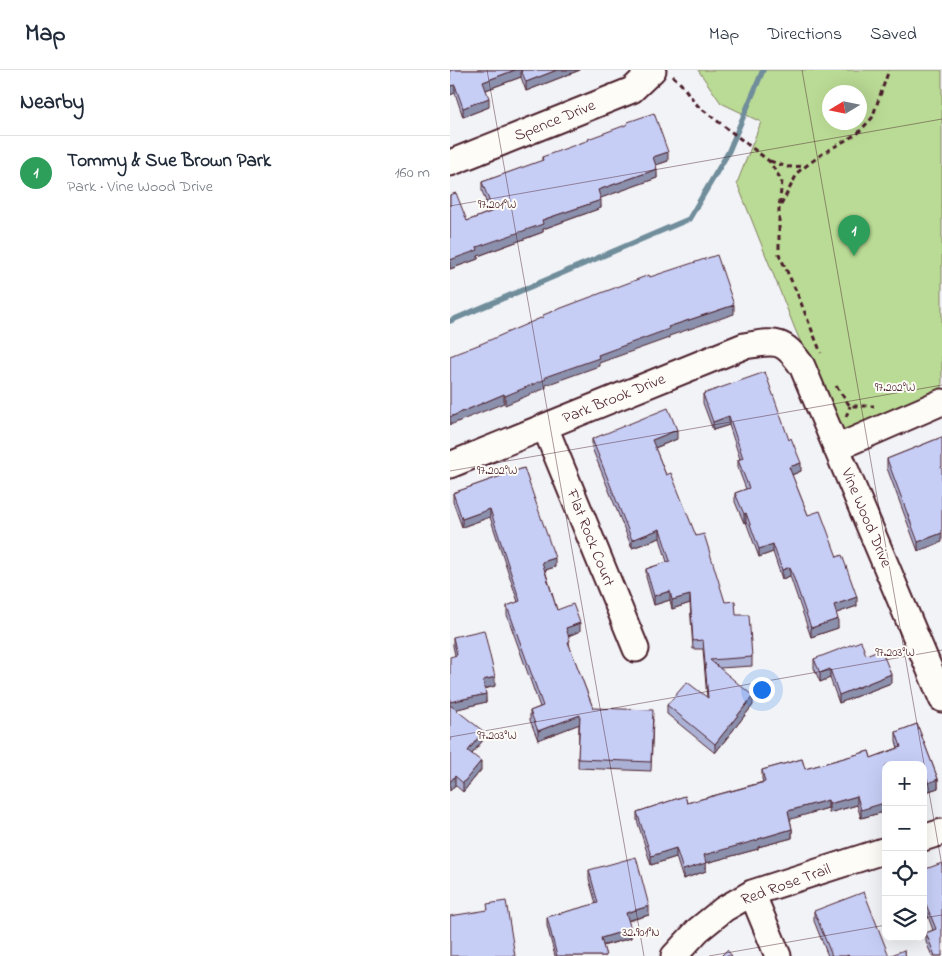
<!DOCTYPE html>
<meta charset="utf-8">
<style>
body{margin:0;font-family:"Indie Flower",sans-serif;background:#f2f2f3;color:#1f2937}
.controls{position:absolute;right:15px;bottom:15px;display:grid;overflow:hidden;border-radius:10px;box-shadow:0 5px 20px #0002}
.controls button{width:45px;height:45px;display:grid;place-items:center;padding:0;border:0;border-bottom:1px solid #e0e1e3;background:#fff;color:#1f2937;font:25px sans-serif}
.compass{position:absolute;left:372px;top:15px;width:45px;height:45px;border-radius:50%;background:#fff;box-shadow:0 5px 20px #0002;rotate:260deg}
.you{position:absolute;left:311px;top:619px;width:18px;height:18px;margin:-12px;border:4px solid #fff;border-radius:50%;background:#1a73e8;box-shadow:0 0 0 8px #1a73e833}
.badge{display:grid;place-items:center;width:32px;height:32px;border-radius:50%;background:#c8321e;color:#fff;font-size:16px;font-weight:700}
.pin{position:absolute;translate:-50% -41px;filter:drop-shadow(0 1px 2px #0008)}
.pin::after{content:'';position:absolute;top:26px;width:18px;height:15px;background:inherit;clip-path:polygon(0 0,100% 0,50% 100%)}
.list{margin:0;padding:0;list-style:none}
h2{display:flex;justify-content:space-between;align-items:center;height:65px;margin:0;padding:0 20px;font-size:21px}
h2 small{font-size:16px;font-weight:400;color:#747a83}
.list li{display:grid;grid-template-columns:32px 1fr auto;gap:15px;align-items:center;box-sizing:border-box;height:75px;padding:0 20px;border-top:1px solid #e0e1e3}
.list b{display:block;font-size:19px;white-space:nowrap}
.list p{margin:0;font-size:16px;white-space:nowrap;color:#747a83}
.list em{font-size:16px;font-style:normal;color:#747a83}
.icon{flex:none;width:28px;height:28px;fill:none;stroke:currentColor;stroke-width:2;stroke-linecap:round;stroke-linejoin:round}
.map{position:relative;flex:none;width:492px;height:886px;overflow:hidden}
header{display:flex;align-items:center;gap:30px;box-sizing:border-box;height:70px;padding:0 25px;background:#fff;border-bottom:1px solid #e0e1e3}
header strong{font-size:24px}
nav{display:flex;gap:28px;margin-inline-start:auto;font-size:18px}
main{display:flex}
aside{flex:1;background:#fff}
.map>svg:first-child{display:block}
.green{fill:#badb95;stroke:#827d60;fill-rule:evenodd}
.lines{fill:none;stroke-linecap:round;stroke-linejoin:round}
.stream{stroke:#6f8d9b;stroke-width:5.5}
.minor-casing{stroke:#4a1f2b;stroke-width:29}
.path{stroke:#4a1f2b;stroke-width:3;stroke-dasharray:5 4;stroke-linecap:butt}
.minor{stroke:#fdfcf7;stroke-width:25}
.wall{fill:#abb1d4;stroke:#4a1f2b}
.shaded-wall{fill:#8b90ac;stroke:#4a1f2b}
.building{fill:#c7cef6;stroke:#4a1f2b}
.ticks{fill:none;stroke:#4a1f2b;stroke-width:1;stroke-opacity:0.45}
.labels{text-anchor:middle;dominant-baseline:central;stroke-width:4;stroke-linejoin:round;paint-order:stroke}
.street-label{font-size:16px;fill:#4a1f2b;stroke:#fdfcf7}
.ticks-label{font-size:12px;text-anchor:middle;fill:#4a1f2b;stroke:#fdfcf7;stroke-width:4;stroke-linejoin:round;paint-order:stroke}
</style>
<header>
<strong>Map</strong>
<nav><a>Map</a><a>Directions</a><a>Saved</a></nav>
</header>
<main>
<aside>
<h2>Nearby<small></small></h2>
<ul class="list">
<li><span class="badge" style="background:#2e9e5b">1</span><div><b>Tommy &amp; Sue Brown Park</b><p>Park · Vine Wood Drive</p></div><em>160 m</em></li>
</ul>
</aside>
<div class="map">
<svg width="492" height="886" viewBox="0 0 492 886">
<rect width="100%" height="100%" fill="#f2f3f7"/>
<filter id="ink" filterUnits="userSpaceOnUse"><feTurbulence type="fractalNoise" baseFrequency=".02" numOctaves="2"/><feDisplacementMap in="SourceGraphic" scale="10" xChannelSelector="R" yChannelSelector="G"/><feConvolveMatrix kernelMatrix="1 2 1 2 8 2 1 2 1" color-interpolation-filters="sRGB"/></filter>
<g filter="url(#ink)">
<path class="green" d="M248,0H492V323L391,365L345,259L287,113L311,52L271,33ZM380,22H410V52H380Z"/>
<g class="lines">
<path class="stream" d="M0,251L239,149L278,83L313,0"/>
<defs>
<path id="minor" d="M0,93L182,20L203,0
M95,357L186,579
M386,378L492,332
M0,395L294,276C326,271 332,268 352,296L492,629
M473,768L492,762
M302,823L328,886
M224,886L248,860L274,839L302,823L436,780"/>
</defs>
<use href="#minor" class="minor-casing"/>
<path class="path" d="M223,6L231,14L248,36L319,91L332,111L329,138V184L347,223L371,283
M320,91L337,97L355,96
M331,135L348,102L372,84L408,63L422,48L439,0
M386,316L400,336H424
M396,347L400,336"/>
<use href="#minor" class="minor"/>
</g>
<path class="wall" d="M0,0H130L76,21L71,7L36,20L39,37L13,47L5,23L0,25Z
M92,87L218,91L206,95L207,108L150,128L151,138L93,159V162L28,186V189L0,199V125L17,151L40,142L32,121V112L92,91Z
M253,324L339,370L351,401L342,405L358,445L387,487L407,536L386,543L388,558L361,567L340,506L332,509L323,482L309,487L296,452L294,453L285,432V423L296,419L288,398V390L290,389L279,355L263,360L253,333Z
M492,367L468,481L437,398V389Z
M142,369H227L205,378L216,405L246,466L275,532L286,545L302,587V596L270,598L303,635L265,683L217,644V635L257,628L253,579H243L240,533L222,539L220,530L204,535L196,507V499L217,492L210,468L182,478L142,378Z
M74,398L105,497L95,500L107,540L130,561L118,566L120,578L143,638L203,649L201,701L128,698L129,654L88,670L80,650V641L90,637L57,545V536L68,532L40,447L12,457L3,432V423Z
M3,567L45,616L35,619L36,632L6,639L33,670L22,684L31,700L13,722L5,715L0,721L5,585L3,576Z
M416,585L441,613L389,633L380,608L370,612L364,598V589Z
M467,654L488,709V718L473,723V695H436V738L434,739V742L411,748L407,735L379,743L378,738L340,749L342,759V768L308,777V779L256,793V801L233,809L226,787L201,795L187,750V742L235,726L237,733L313,712L312,709V700L352,689L355,699L419,681L421,688L448,678L446,671V662Z
M139,800L199,845L178,851L181,868L153,876L156,886H105L97,856V847L146,834L139,809Z
M473,800L492,886H482L476,872V863L483,860L474,835Z
M364,841L439,886H456H378L364,851Z"/>
<path class="shaded-wall" d="M65,0H71V7L33,21V12Z
M107,0H130L76,21V12Z
M5,15V23L0,25V16Z
M39,28V37L13,47V38Z
M218,82V91L203,96V87Z
M207,99V108L148,129V120Z
M151,130V138L93,159V162L28,186V189L0,199V190L27,177L92,150Z
M284,235V244L219,266V268L149,293V296L96,315V318L55,335V326L95,307L148,285L218,257Z
M54,324V333L0,355V347Z
M279,346V355L263,360V352Z
M227,360V369L202,379V370Z
M351,393V401L339,406V397Z
M40,439V447L12,457V449Z
M296,443V452L294,453V444Z
M210,459V468L182,478V470Z
M492,463V472L468,481V472Z
M323,474V482L309,487V479Z
M105,488V497L92,501V492Z
M340,497V506L332,509V500Z
M220,521V530L204,535V526Z
M240,525V533L222,539V530Z
M407,527V536L384,544V535Z
M388,549V558L361,567V558Z
M130,553V561L116,567V558Z
M380,599V608L370,612V603Z
M441,604V613L389,633V625Z
M45,607V616L33,619V610Z
M36,624V632L0,641V632Z
M303,626V635L265,683V674Z
M130,645V654L88,670V661Z
M33,661V670L18,689V681Z
M31,691V700L13,722V713Z
M5,706V715L0,721V712Z
M488,709V718L473,723V715Z
M407,726V735L379,743V734Z
M436,729V738L434,739V742L411,748V740Z
M378,730V738L338,750V741Z
M342,759V768L308,777V779L256,793V801L233,809V800L254,785Z
M226,778V787L201,795V786Z
M199,836V845L176,851V843Z
M181,859V868L151,876V868Z"/>
<path class="building" d="M0,0H65L33,12L39,28L13,38L5,15L0,16Z
M71,0H107L76,12Z
M204,43L218,82L203,87L207,99L148,120L151,130L92,150L93,154L27,177L28,180L0,190V125L6,123L17,151L43,141L32,112L93,90L92,87L139,70L138,69L176,55L178,52Z
M267,185L284,235L218,257L219,259L148,285L149,288L95,307L96,309L55,326L54,324L0,347V286L33,273L93,247V245L199,205L200,207Z
M315,302L339,370L341,368L351,393L339,397L358,445L370,441L387,487L392,485L407,527L384,535L388,549L361,558L340,497L332,500L323,474L309,479L296,443L294,444L285,423L299,418L288,390L293,388L279,346L263,352L253,324Z
M218,338L227,360L202,370L216,405L221,403L246,466L254,464L275,532L285,531L286,545H299L302,587L260,590L303,626L265,674L217,635L237,612L258,628L253,570L243,571L240,525L222,530L220,521L204,526L196,499L220,491L210,459L182,470L142,369Z
M492,367V397H491L492,399V463L468,472L437,389Z
M74,398L105,488L92,492L107,540L123,534L130,553L116,558L120,571L118,572L143,638L203,640L201,692L128,689L130,645L88,661L80,641L93,636L57,536L70,531L40,439L12,449L3,423Z
M34,560L45,607L33,610L36,624L0,632V587L7,585L3,567Z
M411,571L416,585L431,579L441,604L389,625L380,599L370,603L364,589Z
M0,635L33,661L18,681L31,691L13,713L5,706L0,712Z
M467,654L488,709L473,715V695H436V729L433,730L434,733L411,740L407,726L379,734L378,730L338,741L342,759L308,769V770L254,785L256,793L233,800L226,778L201,786L187,742L235,726L237,733L315,712L312,700L352,689L355,699L419,681L421,688L451,677L446,662Z
M186,787L199,836L176,843L181,859L151,868L156,886H107L97,847L148,833L139,800Z
M492,793V886H485L476,863L486,859L473,827V800Z
M414,822L439,886L454,880L456,886H399L398,885L396,886H382L364,841Z
M56,831L65,886H0V846L38,840L37,834Z
M277,880L282,886H271Z"/>
</g>
<path class="ticks" d="M37,0L194,886M352,0L492,796M0,136L492,49M0,401L492,315M0,667L492,580M473,848L492,845M259,886L436,855"/>
<g class="labels">
<g class="street-label">
<text transform="translate(105 51) rotate(-22)">Spence Drive</text>
<text transform="translate(164 329) rotate(-22)">Park Brook Drive</text>
<text transform="translate(416 448) rotate(67)">Vine Wood Drive</text>
<text transform="translate(140 468) rotate(68)">Flat Rock Court</text>
<text transform="translate(336 815) rotate(-20)">Red Rose Trail</text>
</g>
</g>
<g class="ticks-label">
<text x="47" y="138">97.201°W</text>
<text x="445" y="321">97.202°W</text>
<text x="47" y="404">97.202°W</text>
<text x="445" y="586">97.203°W</text>
<text x="47" y="669">97.203°W</text>
<text x="191" y="866">32.901°N</text>
</g>
</svg>
<div class="controls">
<button>+</button>
<button>−</button>
<button><svg class="icon" aria-label="locate" viewBox="0 0 24 24"><circle cx="12" cy="12" r="6"/><path d="M12 2v4M12 18v4M2 12h4M18 12h4"/></svg></button>
<button><svg class="icon" aria-label="layers" viewBox="0 0 24 24"><path d="M12 4l9 5-9 5-9-5zM3 14l9 5 9-5"/></svg></button>
</div>
<svg class="compass" viewBox="-18 -18 36 36"><path d="M0-13l5 13h-10z" fill="#e53935"/><path d="M0 13l5-13h-10z" fill="#747a83"/></svg>
<div class="you"></div>
<div class="pin badge" style="left:404px;top:186px;background:#2e9e5b">1</div>
</div>
</main>
